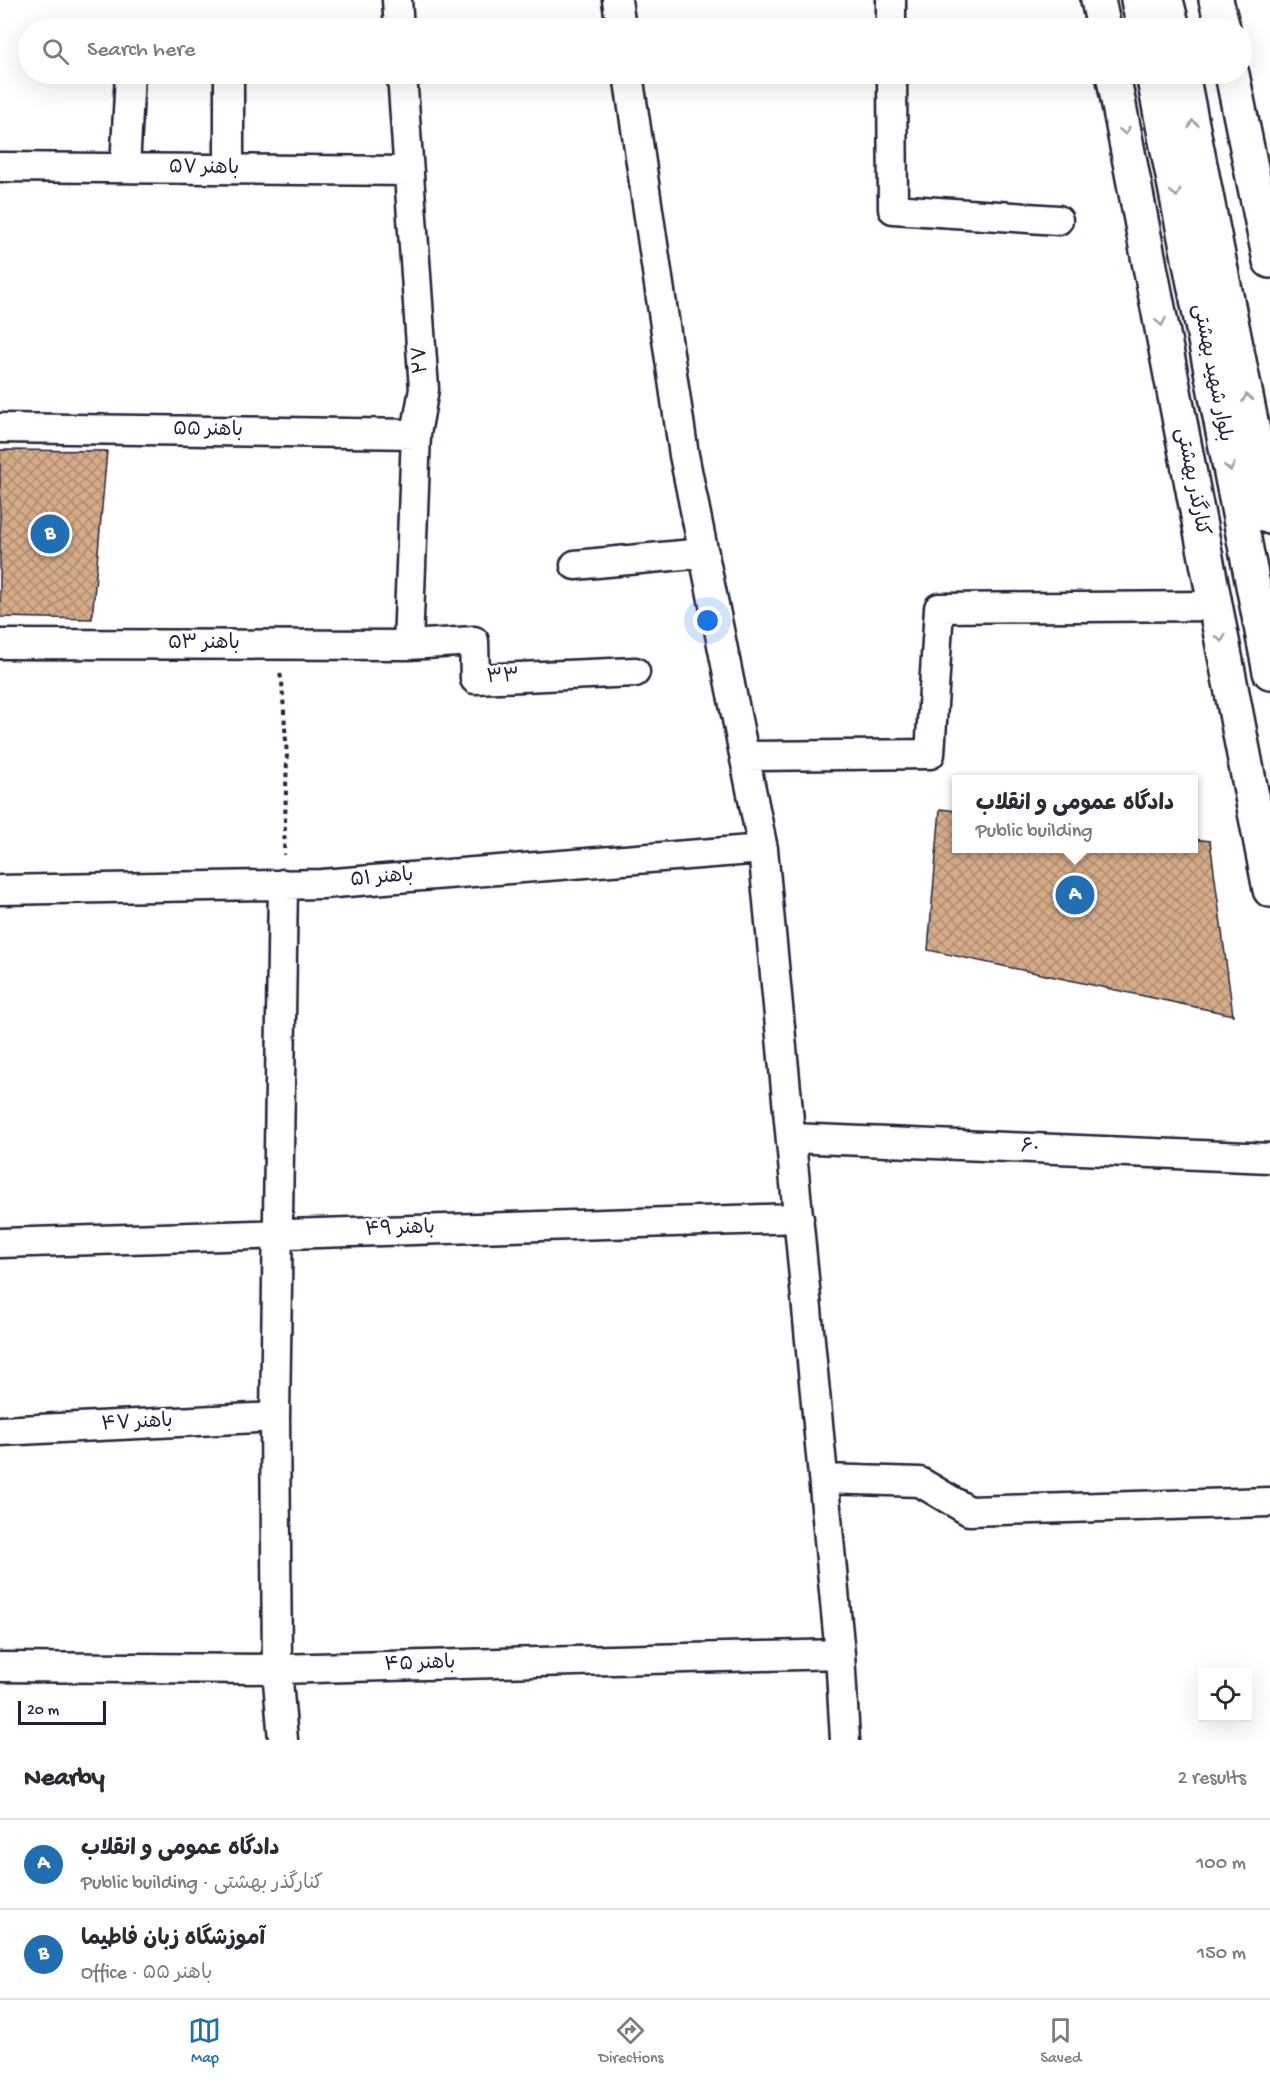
<!DOCTYPE html>
<meta charset="utf-8">
<style>
body{margin:0;font-family:"Gochi Hand","Playpen Sans Arabic",sans-serif;background:#f2f2f3;color:#2b2b33}
.controls{position:absolute;right:18px;bottom:18px;display:grid;overflow:hidden;border-radius:0px;box-shadow:0 6px 24px #0002}
.controls button{width:54px;height:54px;display:grid;place-items:center;padding:0;border:0;border-bottom:2px solid #e1e1e2;background:#fff;color:#2b2b33;font:30px sans-serif}
.scale{position:absolute;left:18px;bottom:15px;width:88px;box-sizing:border-box;padding-left:6px;border:3px solid #22223b;border-top:0;font-size:16px;line-height:21px;white-space:nowrap;color:#22223b;-webkit-text-stroke:4px #fff;paint-order:stroke}
.you{position:absolute;left:708px;top:621px;width:21px;height:21px;margin:-15px;border:4px solid #fff;border-radius:50%;background:#1a73e8;box-shadow:0 0 0 9px #1a73e833}
.badge{display:grid;place-items:center;width:39px;height:39px;border-radius:50%;background:#1f6fb2;color:#fff;font-size:20px;font-weight:700}
.pin{position:absolute;translate:-50% -50%;border:3px solid #fff;box-shadow:0 2px 6px #0006}
.popup{position:absolute;left:952px;top:775px;width:246px;height:78px;box-sizing:border-box;display:grid;place-content:center;border-radius:0px;background:#fff;filter:drop-shadow(0 2px 4px #0005);font-size:20px;white-space:nowrap;color:#7c7c81}
.popup b{font-size:22px;color:#2b2b33}
.popup::after{content:'';position:absolute;left:50%;top:100%;margin-left:-12px;border:12px solid transparent;border-top-color:#fff}
.list{margin:0;padding:0;list-style:none}
h2{display:flex;justify-content:space-between;align-items:center;height:78px;margin:0;padding:0 24px;font-size:26px}
h2 small{font-size:20px;font-weight:400;color:#7c7c81}
.list li{display:grid;grid-template-columns:39px 1fr auto;gap:18px;align-items:center;box-sizing:border-box;height:90px;padding:0 24px;border-top:2px solid #e1e1e2}
.list b{display:block;font-size:22px;white-space:nowrap}
.list p{margin:0;font-size:20px;white-space:nowrap;color:#7c7c81}
.list em{font-size:20px;font-style:normal;color:#7c7c81}
.icon{flex:none;width:33px;height:33px;fill:none;stroke:currentColor;stroke-width:2;stroke-linecap:round;stroke-linejoin:round}
.map{position:relative;flex:none;width:1270px;height:1740px;overflow:hidden}
.search{position:absolute;background:#fff;box-shadow:0 6px 24px #0002;left:18px;right:18px;top:18px;height:66px;display:flex;align-items:center;gap:15px;box-sizing:border-box;padding:0 21px;border-radius:33px;color:#7c7c81;font-size:22px}
.sheet{height:258px;background:#fff}
nav{display:flex;justify-content:space-around;align-items:center;box-sizing:border-box;height:84px;border-top:2px solid #e1e1e2;background:#fff;font-size:16px;color:#7c7c81}
nav a{display:grid;justify-items:center;gap:3px}
nav .on{color:#1f6fb2}
.map>svg:first-child{display:block}
.building{fill:url(#building-cross-hatch);stroke:#22223b;stroke-width:1.5}
.lines{fill:none;stroke-linecap:round;stroke-linejoin:round}
.minor-casing{stroke:#22223b;stroke-width:33}
.major-casing{stroke:#22223b;stroke-width:38}
.path{stroke:#22223b;stroke-width:4;stroke-dasharray:4.5 4.5;stroke-linecap:butt}
.minor{stroke:#fff;stroke-width:28}
.major{stroke:#fff;stroke-width:33}
.oneway{stroke:#9c9ca7}
.labels{text-anchor:middle;dominant-baseline:central;stroke-width:6;stroke-linejoin:round;paint-order:stroke}
.street-label{font-size:20px;fill:#22223b;stroke:#fff}
</style>
<div class="map">
<svg width="1270" height="1740" viewBox="0 0 1270 1740">
<defs>
<pattern id="building-cross-hatch" width="8" height="8" patternUnits="userSpaceOnUse" patternTransform="scale(1.5)"><rect width="8" height="8" fill="#d6ab87"/><path d="M0 0l8 8M0 8l8-8" fill="none" stroke="#ad8b70"/></pattern>
</defs>
<rect width="100%" height="100%" fill="#fff"/>
<filter id="ink" filterUnits="userSpaceOnUse"><feTurbulence type="fractalNoise" baseFrequency=".0167" numOctaves="2"/><feDisplacementMap in="SourceGraphic" scale="12" xChannelSelector="R" yChannelSelector="G"/><feConvolveMatrix kernelMatrix="1 2 1 2 8 2 1 2 1" color-interpolation-filters="sRGB"/></filter>
<g filter="url(#ink)">
<path class="building" d="M0,450L107,451L92,619L0,617Z
M940,809L956,811V848H1194V839L1210,841L1233,1015L928,950Z"/>
<g class="lines">
<defs>
<path id="minor" d="M397,0L399,28
M617,0L621,28
M891,0V28
M402,74L424,389L416,434L408,645
M628,74L684,455L763,849L840,1654L845,1740
M892,74L893,209L1058,220
M0,167L409,171
M125,168L130,74
M229,169V74
M0,428L416,434
M575,565L704,553
M0,644L408,645L474,641L475,679L635,672
M745,756L930,754L939,608L1214,606
M283,884L275,1417L277,1669L283,1740
M0,890L322,884L763,849
M791,1138L1270,1158
M0,1243L799,1218
M0,1431L275,1417
M824,1479L920,1482L969,1511L1270,1502
M0,1667L277,1669L840,1654"/>
<path id="major" d="M1098,0L1104,28
M1138,0L1144,28
M1166,0L1173,28
M1216,0L1223,28
M1113,74L1270,890
M1153,74L1270,672
M1182,74L1270,517
M1232,74L1270,261"/>
</defs>
<use href="#minor" class="minor-casing"/>
<use href="#major" class="major-casing"/>
<path class="path" d="M280,674L282,682L287,757L284,855"/>
<use href="#minor" class="minor"/>
<use href="#major" class="major"/>
</g>
<defs><path id="oneway-chevron" d="M-2-3.5L2.5 0L-2 3.5" fill="none" stroke-width="1.6" stroke-linecap="round" stroke-linejoin="round" transform="scale(1.5)"/></defs>
<g class="oneway">
<use href="#oneway-chevron" transform="translate(1193 124) rotate(-102)"/>
<use href="#oneway-chevron" transform="translate(1125 131) rotate(79)"/>
<use href="#oneway-chevron" transform="translate(1176 193) rotate(79)"/>
<use href="#oneway-chevron" transform="translate(1161 322) rotate(79)"/>
<use href="#oneway-chevron" transform="translate(1247 398) rotate(-101)"/>
<use href="#oneway-chevron" transform="translate(1230 467) rotate(79)"/>
<use href="#oneway-chevron" transform="translate(1221 638) rotate(79)"/>
</g>
</g>
<g class="labels">
<g class="street-label">
<text transform="translate(204 169) rotate(1)">باهنر ۵۷</text>
<text transform="translate(422 360) rotate(-94)">۲۷</text>
<text transform="translate(1211 373) rotate(79)">بلوار شهید بهشتی</text>
<text transform="translate(208 431) rotate(1)">باهنر ۵۵</text>
<text transform="translate(1191 482) rotate(79)">کنارگذر بهشتی</text>
<text x="204" y="644">باهنر ۵۳</text>
<text transform="translate(503 678) rotate(-3)">۳۳</text>
<text transform="translate(382 879) rotate(-5)">باهنر ۵۱</text>
<text transform="translate(1030 1148) rotate(2)">۶۰</text>
<text transform="translate(400 1230) rotate(-2)">باهنر ۴۹</text>
<text transform="translate(137 1424) rotate(-3)">باهنر ۴۷</text>
<text transform="translate(420 1665) rotate(-2)">باهنر ۴۵</text>
</g>
</g>
</svg>
<div class="controls">
<button><svg class="icon" aria-label="locate" viewBox="0 0 24 24"><circle cx="12" cy="12" r="6"/><path d="M12 2v4M12 18v4M2 12h4M18 12h4"/></svg></button>
</div>
<div class="scale">20 m</div>
<div class="you"></div>
<div class="pin badge" style="left:1075px;top:895px">A</div>
<div class="popup"><b>دادگاه عمومی و انقلاب</b>Public building</div>
<div class="pin badge" style="left:50px;top:534px">B</div>
<div class="search"><svg class="icon" aria-label="search" viewBox="0 0 24 24"><circle cx="10" cy="10" r="6"/><path d="M15 15l6 6"/></svg>Search here</div>
</div>
<section class="sheet">
<h2>Nearby<small>2 results</small></h2>
<ul class="list">
<li><span class="badge">A</span><div><b>دادگاه عمومی و انقلاب</b><p>Public building · کنارگذر بهشتی</p></div><em>100 m</em></li>
<li><span class="badge">B</span><div><b>آموزشگاه زبان فاطیما</b><p>Office · باهنر ۵۵</p></div><em>150 m</em></li>
</ul>
</section>
<nav>
<a class="on"><svg class="icon" aria-label="map" viewBox="0 0 24 24"><path d="M3 6l6-2 6 2 6-2v14l-6 2-6-2-6 2zM9 4v14M15 6v14"/></svg>Map</a>
<a><svg class="icon" aria-label="directions" viewBox="0 0 24 24"><path d="M12 3l9 9-9 9-9-9zM9 14v-3h6M13 9l2 2-2 2"/></svg>Directions</a>
<a><svg class="icon" aria-label="saved" viewBox="0 0 24 24"><path d="M7 4h10v16l-5-4-5 4z"/></svg>Saved</a>
</nav>
